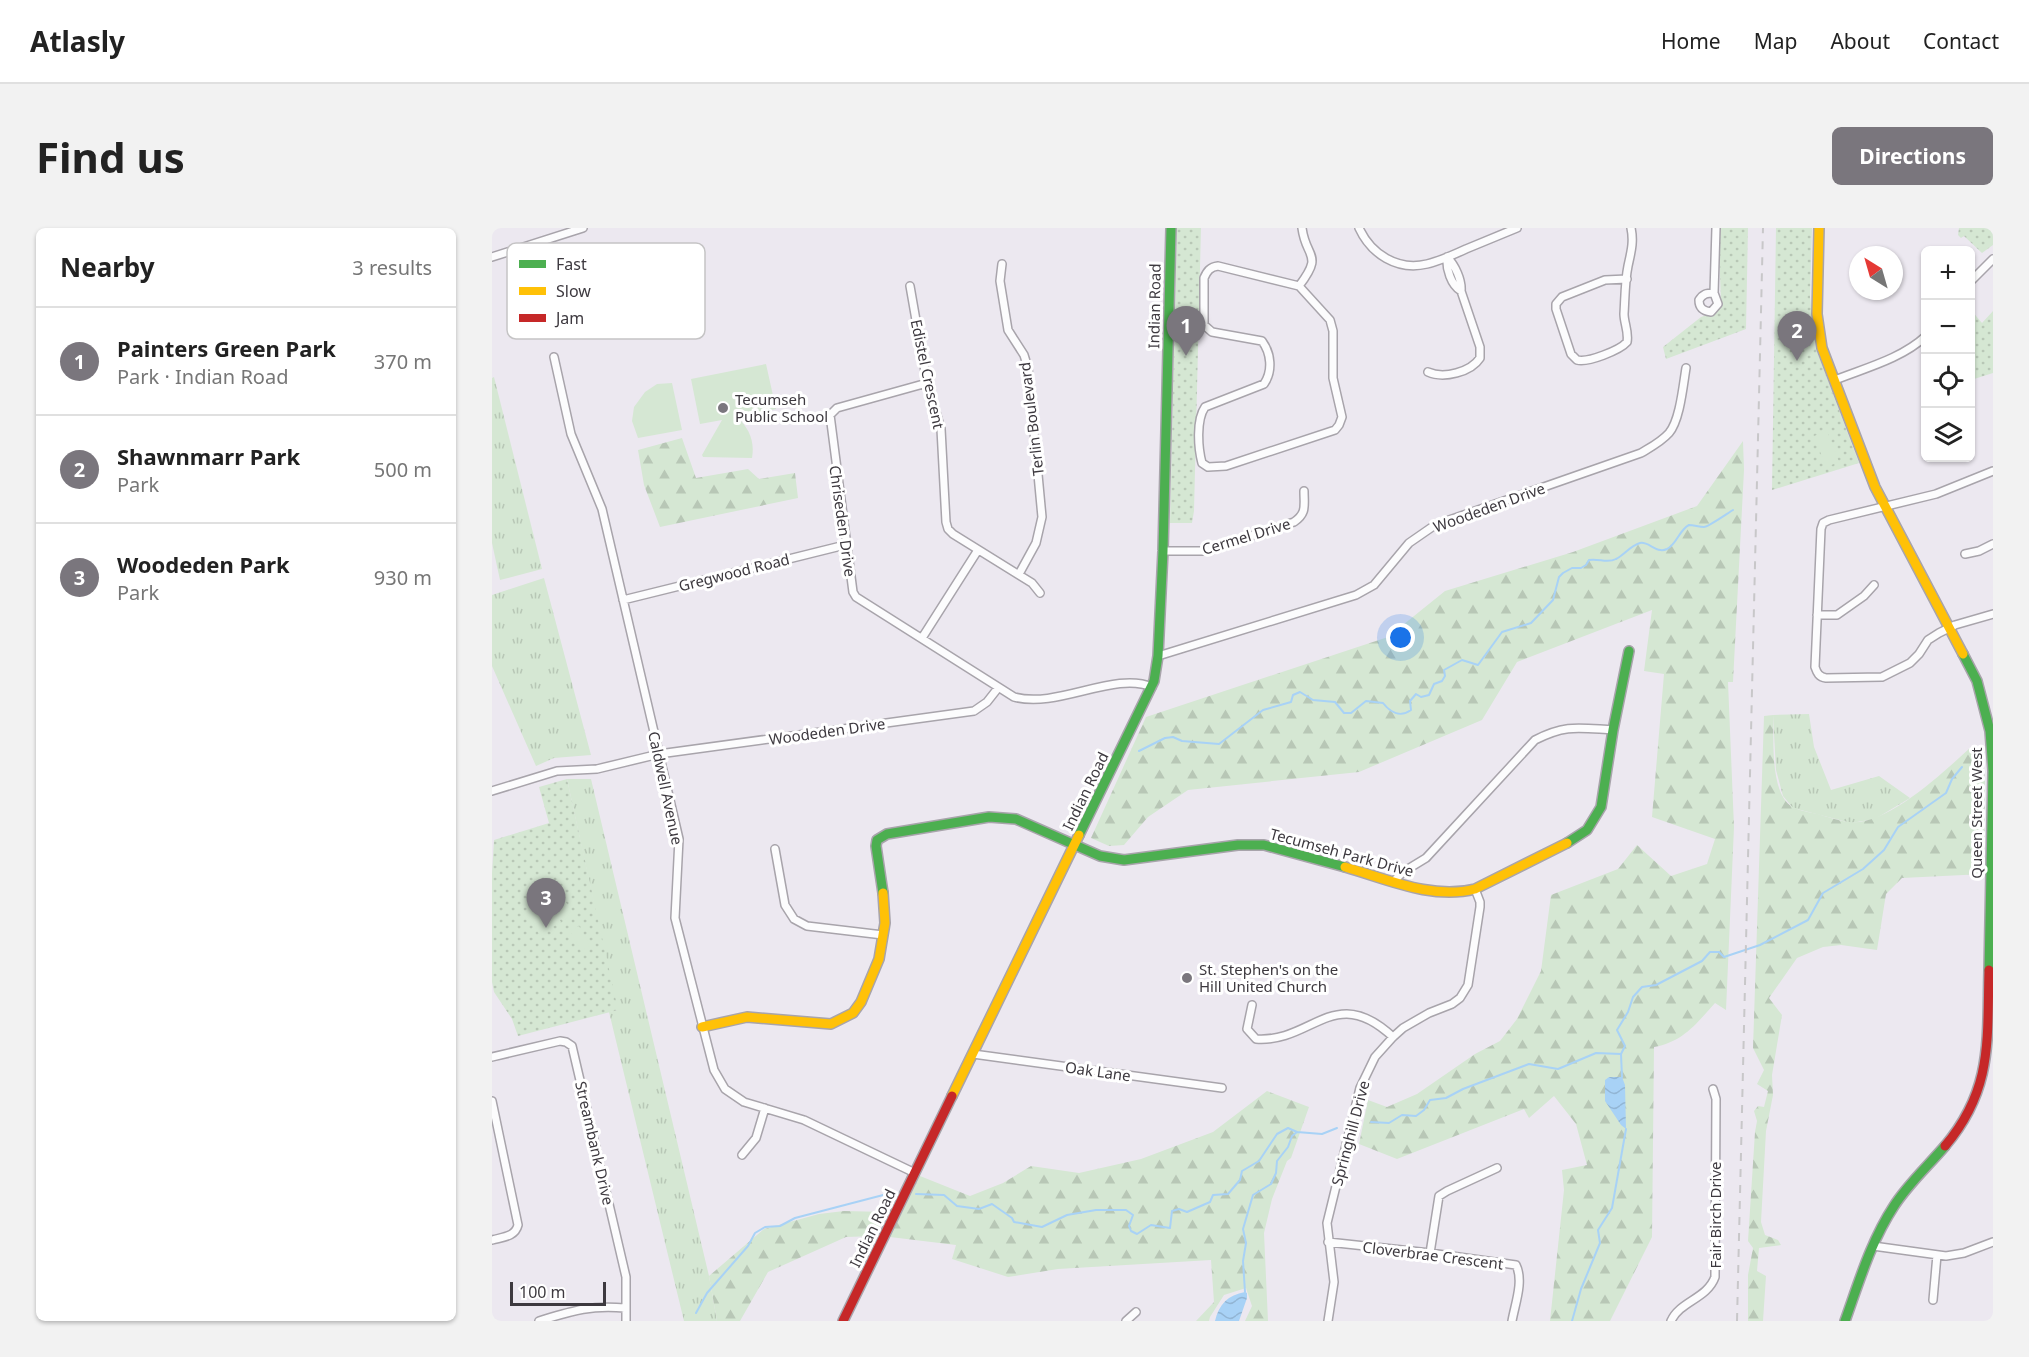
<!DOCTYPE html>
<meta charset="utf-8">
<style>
body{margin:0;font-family:"Noto Sans",sans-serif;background:#f2f2f2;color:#222}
.controls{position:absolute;right:18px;top:18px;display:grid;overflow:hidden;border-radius:9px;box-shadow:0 2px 4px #0004}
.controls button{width:54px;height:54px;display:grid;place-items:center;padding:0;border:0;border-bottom:2px solid #e0e0e0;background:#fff;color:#222;font:30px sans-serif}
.compass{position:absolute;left:1357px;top:18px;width:54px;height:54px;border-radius:50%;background:#fff;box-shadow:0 2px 4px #0004;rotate:323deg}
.scale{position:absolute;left:18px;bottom:15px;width:96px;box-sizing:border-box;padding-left:6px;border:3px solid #3d393f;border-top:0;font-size:16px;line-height:21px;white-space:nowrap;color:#3d393f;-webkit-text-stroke:4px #fff;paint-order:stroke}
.you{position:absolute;left:909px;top:410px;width:21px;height:21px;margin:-15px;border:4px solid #fff;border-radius:50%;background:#1a73e8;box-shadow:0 0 0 9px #1a73e833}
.badge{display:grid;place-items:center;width:39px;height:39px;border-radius:50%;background:#7a767d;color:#fff;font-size:20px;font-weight:700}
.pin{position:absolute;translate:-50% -50px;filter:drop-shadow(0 2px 3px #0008)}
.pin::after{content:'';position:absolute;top:32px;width:21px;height:18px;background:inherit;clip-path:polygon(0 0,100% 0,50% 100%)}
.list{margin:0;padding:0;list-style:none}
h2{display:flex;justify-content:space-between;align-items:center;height:78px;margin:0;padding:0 24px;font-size:26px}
h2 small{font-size:20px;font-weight:400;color:#767676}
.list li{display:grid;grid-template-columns:39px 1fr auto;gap:18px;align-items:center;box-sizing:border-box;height:108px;padding:0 24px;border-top:2px solid #e0e0e0}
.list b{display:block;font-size:22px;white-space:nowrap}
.list p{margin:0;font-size:20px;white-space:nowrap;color:#767676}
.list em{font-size:20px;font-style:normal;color:#767676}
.icon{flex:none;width:33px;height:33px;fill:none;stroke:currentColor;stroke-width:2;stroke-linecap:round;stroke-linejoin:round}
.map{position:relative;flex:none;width:1501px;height:1093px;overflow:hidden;border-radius:9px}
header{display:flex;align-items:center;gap:36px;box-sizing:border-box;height:84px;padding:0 30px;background:#fff;border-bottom:2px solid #e0e0e0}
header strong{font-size:28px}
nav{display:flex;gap:33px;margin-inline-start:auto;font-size:21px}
.intro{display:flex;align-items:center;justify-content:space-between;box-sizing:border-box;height:144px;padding:0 36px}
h1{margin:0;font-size:42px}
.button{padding:15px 27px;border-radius:9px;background:#7a767d;color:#fff;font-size:21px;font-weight:700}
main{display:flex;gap:36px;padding:0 36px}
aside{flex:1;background:#fff;border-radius:9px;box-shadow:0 2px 4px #0004}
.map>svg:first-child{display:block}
.grass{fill:url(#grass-tufts)}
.forest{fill:url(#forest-firs)}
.park{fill:url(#park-dots)}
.garden{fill:#d5e7d3}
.water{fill:url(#water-waves)}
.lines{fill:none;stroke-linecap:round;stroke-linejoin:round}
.stream{stroke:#a8d2f6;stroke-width:2}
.street-casing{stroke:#a8a4ab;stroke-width:10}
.fast-casing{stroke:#a8a4ab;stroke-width:12}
.slow-casing{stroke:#a8a4ab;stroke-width:12}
.jam-casing{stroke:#a8a4ab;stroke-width:12}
.street{stroke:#fcfcfd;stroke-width:7}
.fast{stroke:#4caf50;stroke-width:9}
.slow{stroke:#ffc107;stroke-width:9}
.jam{stroke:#c62828;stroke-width:9}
.rail{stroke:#c8c7c9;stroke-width:2;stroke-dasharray:8 8;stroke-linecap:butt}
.poi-dot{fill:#7a767d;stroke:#fff;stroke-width:2}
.labels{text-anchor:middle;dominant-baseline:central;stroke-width:6;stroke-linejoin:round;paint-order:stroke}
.street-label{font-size:15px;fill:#3d393f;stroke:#fff}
.poi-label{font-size:15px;fill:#3d393f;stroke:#fff;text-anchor:start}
.key{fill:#fff;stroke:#c5c4c5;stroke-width:1.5}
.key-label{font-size:16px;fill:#3d393f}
</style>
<header>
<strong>Atlasly</strong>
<nav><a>Home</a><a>Map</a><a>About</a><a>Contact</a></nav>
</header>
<div class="intro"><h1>Find us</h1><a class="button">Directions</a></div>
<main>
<aside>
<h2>Nearby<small>3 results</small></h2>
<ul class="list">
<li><span class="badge">1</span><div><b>Painters Green Park</b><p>Park · Indian Road</p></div><em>370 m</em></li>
<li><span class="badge">2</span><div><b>Shawnmarr Park</b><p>Park</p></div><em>500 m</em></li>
<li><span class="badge">3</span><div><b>Woodeden Park</b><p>Park</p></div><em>930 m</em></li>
</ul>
</aside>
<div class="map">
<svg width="1501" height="1093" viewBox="0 0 1501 1093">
<defs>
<pattern id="grass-tufts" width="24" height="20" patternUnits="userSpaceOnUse" patternTransform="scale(1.5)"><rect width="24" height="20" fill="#d5e7d3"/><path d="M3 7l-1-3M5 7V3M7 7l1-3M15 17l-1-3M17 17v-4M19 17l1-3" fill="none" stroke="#b8c7b6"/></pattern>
<pattern id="forest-firs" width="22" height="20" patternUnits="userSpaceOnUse" patternTransform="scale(1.5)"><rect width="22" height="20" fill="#d5e7d3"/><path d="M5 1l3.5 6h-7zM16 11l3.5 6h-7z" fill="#b8c7b6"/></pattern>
<pattern id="park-dots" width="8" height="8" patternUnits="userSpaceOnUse" patternTransform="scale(1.5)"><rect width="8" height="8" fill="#d5e7d3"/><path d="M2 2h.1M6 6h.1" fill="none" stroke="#b8c7b6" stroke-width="1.8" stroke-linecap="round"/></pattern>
<pattern id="water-waves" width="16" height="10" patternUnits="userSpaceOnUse" patternTransform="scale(1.5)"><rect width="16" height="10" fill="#a8d2f6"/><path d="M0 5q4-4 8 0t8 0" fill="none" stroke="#92b5d4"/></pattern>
</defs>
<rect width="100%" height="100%" fill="#ece8f0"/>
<path class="grass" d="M2,149L50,341L8,352L0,315V150Z
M52,350L99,527L62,530L44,538L0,438V367Z
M1317,486L1322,519L1339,562L1387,548L1418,570L1383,591L1359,595L1301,580L1291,568L1284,542L1281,487Z
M75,551H99L217,1048L225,1093H192L117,784L125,782Z"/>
<path class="forest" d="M190,210L204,250L256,241L267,251L303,245L306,270L168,299L152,257L146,222Z
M1251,213L1252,242L1241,454H1236L1242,599L1234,782L1223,775C1204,796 1191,814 1162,819L1160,1009L1118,1093H1058L1072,962L1070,942L1095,937L1084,896L1062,868L1037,890L1032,881L905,931L867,916L876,872L895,879L925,866L983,826L1008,813L1025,791L1049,743L1059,667L1126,641L1145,617L1179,648L1215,636L1223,611L1160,589L1172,446L1152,443L1160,382L1025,434L990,492L867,544L696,562L656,589L632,617L617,618L599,610L654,489L896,409L953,363L1081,324L1205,278Z
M1281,487C1282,511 1279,548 1291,569C1298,582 1312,583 1326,586C1336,589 1347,593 1357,594C1394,599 1453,543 1479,519L1490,520L1493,551L1492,646L1410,650L1394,666L1385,722L1349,717L1331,719L1305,730L1277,770L1290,787L1280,847L1281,867L1274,903L1269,994L1273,1007L1286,1012L1289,1017L1267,1020L1265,1043L1274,1048L1271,1093H1256V1047L1261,1020L1256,1013L1263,904L1265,893L1262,883L1266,878L1272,879L1276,863L1265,856L1272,842L1261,820L1272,488Z
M775,863L817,879L799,930L795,933L780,971L772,1005L776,1093H753L760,1078L754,1060L732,1067L718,1089L717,1093H704L722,1074L719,1032L566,1041L516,1049L460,1031L464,1017L398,1009L428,948L478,968L511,955L539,938L587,945L649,931L721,904Z
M352,983L394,984L383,1008L354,1009L276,1044L248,1093H225L217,1048L272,1001L327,986Z"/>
<path class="park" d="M685,0H709L702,283L700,295H678Z
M1229,0H1256L1254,101L1174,131L1171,119L1209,89L1223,84L1229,75L1227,19Z
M1284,0H1320L1318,69L1324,121L1367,235L1280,262Z
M1467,0H1501V17L1490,25L1472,8L1469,10L1466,7Z
M1479,82L1490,95L1501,83V145L1479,152Z
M75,551L126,782L26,808L20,791L2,764L0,754V645L2,612L57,595L47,559Z"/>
<path class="garden" d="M274,136L284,181L245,189C257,200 263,213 260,230L211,229L210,227L230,192L208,196L199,151Z
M180,155L190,202L146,210L140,193L142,179L153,164L165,156Z
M1335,203L1347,234L1334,239L1322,208Z
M70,667L81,687L72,692L61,672Z
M58,674L69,694L60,699L48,679Z
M45,681L57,701L47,706L36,686Z
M87,698L98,718L89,723L78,703Z"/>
<path class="water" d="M1117,849H1130L1133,857L1134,901L1129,897L1113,873V852Z
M753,1064L755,1065V1070L747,1093H723C727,1076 736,1067 753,1064Z"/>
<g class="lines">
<path class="stream" d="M647,523L673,510L681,509L690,513L727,516L771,482L799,474L801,467L808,464L821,472L843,474L852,485H859L874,473L891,475C898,484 908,490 919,482L918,473L924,466L929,469L937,467L942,456L950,453L953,448L952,442L970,432L986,437L1010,404L1039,395L1061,372L1067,349L1071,345L1080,340H1089L1094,337L1097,332C1107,330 1115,336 1124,331C1132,327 1138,318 1148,315C1157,313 1164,326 1175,321C1185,316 1187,302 1197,297C1202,297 1207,299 1212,299C1216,299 1236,285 1241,282
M1129,826L1130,849
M879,894L897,895L910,887L924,888L932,882L938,872L954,870L971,861L1037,836L1066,841L1104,825L1129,826L1133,818L1125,802L1136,784L1141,769L1150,759L1164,757L1210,733L1218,724H1227L1232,729L1268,717L1316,692L1331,665L1371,641L1392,622L1406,599L1454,565L1460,551L1470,539
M424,966L452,967L465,978L487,981L500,976L520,990L522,994L550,999L575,987L604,982H634L641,987L637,998L639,1003L645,1006L659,997L678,1000L680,983L687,981L695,984L718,974L721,967L736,966L748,952L750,943L767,933L785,906L796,900L805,904
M753,1064L751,1033L754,1015L751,1001L761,967L779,956L784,945L785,933L796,919L800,908L805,904L830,906L845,900
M204,1085L215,1065L256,1018L263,1005L273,999L288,998L303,990L395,966
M1080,1093L1089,1061L1108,1015L1106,1002L1120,980L1134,901"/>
<defs>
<path id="street" d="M867,0C879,26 905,43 935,36C948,33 961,27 974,21C991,14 1008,7 1025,0
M0,29L91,0
M955,29C954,41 959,57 969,63
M510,36L508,53L516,102L532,127L536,140L550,289L544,315L527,346
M726,38L807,58L838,92L841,103V150L850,189L847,197L843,202L734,238L716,239L710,235C706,220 704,192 713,179L772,156C781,143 779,125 770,113L720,104L712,97V50C715,43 718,39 726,38Z
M1135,51L1113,52L1070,69L1064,76V81L1079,126L1085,132C1096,135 1128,122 1135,114C1137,104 1132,95 1132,86C1133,70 1133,52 1136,38C1139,24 1142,14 1139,0
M1478,54L1501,31
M418,58L435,155L449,201L454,294L456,301L461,306L540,355L548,365
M807,58C832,25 814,31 810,0
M1222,65C1214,65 1211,66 1207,72C1207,80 1211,83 1219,84L1226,76L1222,65L1224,0
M62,129L79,206L110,281L187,611L183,690L222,842L233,861L252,874L312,892L423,945
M936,144C952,151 979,144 988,130V119L969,63C970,52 963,37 955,29
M1343,152C1373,140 1409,131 1434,108
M435,155L345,180L338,187L361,364L364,369L522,469C566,481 622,443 660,459
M1501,243L1444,266L1337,292L1331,295L1329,301L1323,439C1325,445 1327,449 1334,450L1390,449L1418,435L1427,426L1436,412L1447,405L1463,397L1501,386
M671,323H713L802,294C815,285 812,278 812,263
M1473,326L1487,323L1501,316
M131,372L353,317
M1325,387H1345L1372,368L1382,357
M430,410L486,322
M666,428L864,367L882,357L917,315L943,297L1149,225C1159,219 1169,214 1177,205C1188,192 1191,158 1194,140
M0,563L65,543L105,541L167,526L482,483L495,474L506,460
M283,621L293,677L302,691L315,698L391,707
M902,653L911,644L934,630L1043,512C1074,496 1087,500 1121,502
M760,777L755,801L764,811C821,815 842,754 901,809
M481,826L730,860
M0,829L68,813L74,814L80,818L134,1049V1093
M0,873L26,997C23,1009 11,1009 0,1012
M250,927L264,910L273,880
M836,1014L938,1025L1024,1037C1032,1053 1023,1076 1020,1093
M1381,1018L1454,1028L1472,1025L1501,1014
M938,1025L947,968L955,963L1005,940
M1441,1072L1445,1027
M47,1093C80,1083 97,1077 133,1080
M634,1093L644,1084
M836,1093L842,1054L835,995L868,860L883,829L901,809L911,800L937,785L960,776L968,770L976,757L988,679V674L983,661
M1179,1093C1188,1073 1215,1071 1223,1049L1224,871L1221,861"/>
<path id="fast" d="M1471,426L1485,453L1498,503L1501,543L1497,742
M587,607L662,453L666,428L671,323L679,0
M1075,615L1095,602L1109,579L1121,502L1137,423
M391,665L384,618L385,612L395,606L497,589L524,591L608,628L632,632L746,617H772L853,639
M1353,1093C1367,1054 1379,1013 1402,978C1416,956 1436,938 1453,918"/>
<path id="slow" d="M1327,0L1325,86L1330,120L1383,259L1471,426
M853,639C895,651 940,672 983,661L1075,615
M210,799L255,789L339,796L361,785L369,774L387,731L393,695L391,665
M460,868L587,607"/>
<path id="jam" d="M1453,918C1501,861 1495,813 1497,742
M351,1093L460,868"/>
</defs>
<use href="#street" class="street-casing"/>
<use href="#fast" class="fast-casing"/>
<use href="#slow" class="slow-casing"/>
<use href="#jam" class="jam-casing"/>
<use href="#street" class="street"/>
<use href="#fast" class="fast"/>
<use href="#slow" class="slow"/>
<use href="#jam" class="jam"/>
<path class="rail" d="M1245,1093L1271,0"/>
</g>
<g class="poi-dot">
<circle cx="231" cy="180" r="6"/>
<circle cx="695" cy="750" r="6"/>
</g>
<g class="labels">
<g class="street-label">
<text transform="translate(662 78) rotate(-89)">Indian Road</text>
<text transform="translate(436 146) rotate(78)">Edistel Crescent</text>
<text transform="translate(539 191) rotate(-97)">Terlin Boulevard</text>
<text transform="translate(997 279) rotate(-20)">Woodeden Drive</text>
<text transform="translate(351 293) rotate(82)">Chriseden Drive</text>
<text transform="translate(754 308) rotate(-17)">Cermel Drive</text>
<text transform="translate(242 344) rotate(-14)">Gregwood Road</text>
<text transform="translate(335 503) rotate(-8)">Woodeden Drive</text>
<text transform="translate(174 560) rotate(78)">Caldwell Avenue</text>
<text transform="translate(593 563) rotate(-64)">Indian Road</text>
<text transform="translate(1484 585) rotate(-90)">Queen Street West</text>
<text transform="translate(850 624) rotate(15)">Tecumseh Park Drive</text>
<text transform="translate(606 843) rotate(8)">Oak Lane</text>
<text transform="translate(858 905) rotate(-75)">Springhill Drive</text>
<text transform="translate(103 915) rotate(77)">Streambank Drive</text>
<text transform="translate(1223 987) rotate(-90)">Fair Birch Drive</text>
<text transform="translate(380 1000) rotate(-64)">Indian Road</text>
<text transform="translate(941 1027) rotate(7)">Cloverbrae Crescent</text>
</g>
<g class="poi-label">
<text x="243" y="171">Tecumseh<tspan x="243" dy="17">Public School</tspan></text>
<text x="707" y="741">St. Stephen's on the<tspan x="707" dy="17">Hill United Church</tspan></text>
</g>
</g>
<rect x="15" y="15" width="198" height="96" rx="9" class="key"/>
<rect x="27" y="32" width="27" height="8" fill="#4caf50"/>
<rect x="27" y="59" width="27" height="8" fill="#ffc107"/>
<rect x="27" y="86" width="27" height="8" fill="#c62828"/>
<g class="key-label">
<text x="64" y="42">Fast</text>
<text x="64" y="69">Slow</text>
<text x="64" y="96">Jam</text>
</g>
</svg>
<div class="controls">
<button>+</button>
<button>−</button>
<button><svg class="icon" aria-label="locate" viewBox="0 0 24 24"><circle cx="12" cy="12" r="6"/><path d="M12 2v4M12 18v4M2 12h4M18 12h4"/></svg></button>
<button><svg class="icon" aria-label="layers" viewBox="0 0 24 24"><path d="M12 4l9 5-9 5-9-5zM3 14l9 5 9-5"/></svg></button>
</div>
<svg class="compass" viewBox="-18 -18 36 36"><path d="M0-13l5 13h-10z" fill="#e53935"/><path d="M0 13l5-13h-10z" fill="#767676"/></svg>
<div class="scale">100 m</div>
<div class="you"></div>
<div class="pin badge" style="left:694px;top:128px">1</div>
<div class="pin badge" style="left:1305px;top:133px">2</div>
<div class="pin badge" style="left:54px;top:700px">3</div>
</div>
</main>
